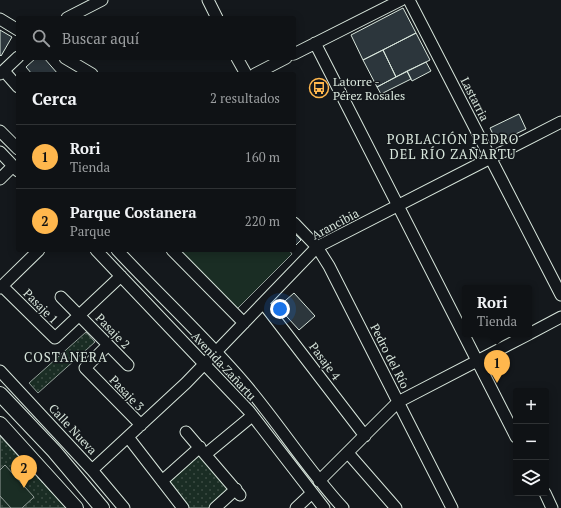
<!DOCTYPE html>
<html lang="es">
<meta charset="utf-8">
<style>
body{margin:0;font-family:"PT Serif",serif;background:#1d2022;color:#f1f3f6}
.controls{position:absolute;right:12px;bottom:12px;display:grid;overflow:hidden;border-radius:4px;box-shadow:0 2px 10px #0003}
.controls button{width:36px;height:36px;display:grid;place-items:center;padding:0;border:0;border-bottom:1px solid #2f3234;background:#0f1215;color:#f1f3f6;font:20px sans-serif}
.you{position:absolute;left:280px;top:309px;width:14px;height:14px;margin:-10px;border:3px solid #fff;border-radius:50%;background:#1a73e8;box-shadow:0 0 0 6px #1a73e833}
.badge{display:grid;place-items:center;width:26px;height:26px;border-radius:50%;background:#ffb74d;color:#111;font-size:13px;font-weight:700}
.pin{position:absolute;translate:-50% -33px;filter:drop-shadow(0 1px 2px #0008)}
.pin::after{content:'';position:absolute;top:21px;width:14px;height:12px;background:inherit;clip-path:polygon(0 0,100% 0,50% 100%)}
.popup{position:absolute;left:462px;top:285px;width:70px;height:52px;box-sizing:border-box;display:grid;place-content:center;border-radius:4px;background:#0f1215;filter:drop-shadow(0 1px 3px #0005);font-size:13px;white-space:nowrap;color:#9b9ea0}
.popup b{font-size:15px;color:#f1f3f6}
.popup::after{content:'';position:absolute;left:50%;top:100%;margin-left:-8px;border:8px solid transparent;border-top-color:#0f1215}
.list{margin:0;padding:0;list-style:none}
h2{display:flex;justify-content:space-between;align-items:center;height:52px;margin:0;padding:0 16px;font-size:17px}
h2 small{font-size:13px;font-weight:400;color:#9b9ea0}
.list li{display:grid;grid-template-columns:26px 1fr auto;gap:12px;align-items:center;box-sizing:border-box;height:64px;padding:0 16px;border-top:1px solid #2f3234}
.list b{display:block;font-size:15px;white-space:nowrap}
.list p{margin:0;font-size:13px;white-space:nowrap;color:#9b9ea0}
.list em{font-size:13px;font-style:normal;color:#9b9ea0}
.icon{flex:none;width:22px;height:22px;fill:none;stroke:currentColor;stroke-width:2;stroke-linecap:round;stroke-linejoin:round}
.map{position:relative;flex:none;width:561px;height:508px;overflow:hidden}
.search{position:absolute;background:#0f1215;box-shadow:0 2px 10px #0003;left:16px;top:16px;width:280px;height:44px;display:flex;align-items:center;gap:10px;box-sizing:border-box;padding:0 14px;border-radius:4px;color:#9b9ea0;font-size:15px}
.panel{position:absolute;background:#0f1215;box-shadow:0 2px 10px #0003;left:16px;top:72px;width:280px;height:180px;border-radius:4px}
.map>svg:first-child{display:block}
.grass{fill:url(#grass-dots);stroke:#939e99}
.garden{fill:#1a2d24;stroke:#939e99}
.building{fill:#2c363c;stroke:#d8e6dc}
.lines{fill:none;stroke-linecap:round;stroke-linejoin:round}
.minor-casing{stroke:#d8e6dc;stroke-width:13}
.major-casing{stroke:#d8e6dc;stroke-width:16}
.minor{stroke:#14181c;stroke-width:11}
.major{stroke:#14181c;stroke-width:14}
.labels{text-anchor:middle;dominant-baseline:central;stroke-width:3;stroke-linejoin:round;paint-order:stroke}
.poi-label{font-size:12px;fill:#d8e6dc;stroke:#14181c;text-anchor:start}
.street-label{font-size:12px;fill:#d8e6dc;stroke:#14181c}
.neighbourhood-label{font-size:13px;letter-spacing:1px;fill:#d8e6dc;stroke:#14181c}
</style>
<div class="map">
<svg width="561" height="508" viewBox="0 0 561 508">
<defs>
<pattern id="grass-dots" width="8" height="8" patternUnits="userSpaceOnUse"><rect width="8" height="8" fill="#1a2d24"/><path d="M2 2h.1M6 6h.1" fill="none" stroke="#3b4b43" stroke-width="1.8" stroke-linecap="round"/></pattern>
</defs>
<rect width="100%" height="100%" fill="#14181c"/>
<path class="grass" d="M86,332L95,342L38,393L29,383Z
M0,436L66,508H0Z
M200,447L236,489L215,508H183L162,481Z"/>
<path class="garden" d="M178,250H289L292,254L237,309Z
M5,465L34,497L22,508H11L0,496V470Z"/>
<path class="building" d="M403,8L416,33L363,60L351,35Z
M0,30L12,37L1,56L0,55Z
M416,33L430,60L396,77L383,50Z
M383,50L396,77L377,87L363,60Z
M36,58H44L58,74H32L26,67Z
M426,62L431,71L412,81L407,71Z
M407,71L411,79L381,94L377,87Z
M519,114L526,129L497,143L490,128Z
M294,233L301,240L294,247Z
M294,293L315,316L299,330L278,307Z"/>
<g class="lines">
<defs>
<path id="minor" d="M208,0L217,18
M409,0L561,295
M67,18L102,0
M0,19L18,30
M315,43L516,437
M294,54L401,0
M65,58L92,74
M237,58L246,74
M4,71L18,87
M0,74L18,57
M255,74L286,58
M0,131L18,149
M0,152L18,171
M0,179L13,166
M294,223L317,247L329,266L452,508
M96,250L249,411L324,508
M117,250C159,295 205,337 245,384C279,424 307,469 343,508
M172,250L244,323
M2,286L55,338L121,276
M0,288L39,250
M61,297L128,365
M263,303L365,436
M529,334L561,317
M108,345L85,368L141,425
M0,371L92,470L124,508
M186,432L240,495
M128,437L183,508
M348,453L396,508
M206,454L252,416
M92,470L186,383L317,247L561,122
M162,481L200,447
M319,481L398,402L529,334
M545,493L552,508
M215,508L236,489
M296,508L312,493"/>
<path id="major" d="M0,394L54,451L102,508
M0,424L76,508"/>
</defs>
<use href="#minor" class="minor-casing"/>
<use href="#major" class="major-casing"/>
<use href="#minor" class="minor"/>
<use href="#major" class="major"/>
</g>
<defs>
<symbol id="bus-ring" viewBox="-11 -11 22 22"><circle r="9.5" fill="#14181c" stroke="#ffb74d" stroke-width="1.5"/><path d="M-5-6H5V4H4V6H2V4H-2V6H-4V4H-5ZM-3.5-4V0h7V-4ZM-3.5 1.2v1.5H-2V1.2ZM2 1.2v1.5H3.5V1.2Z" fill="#ffb74d"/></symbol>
</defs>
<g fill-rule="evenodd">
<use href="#bus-ring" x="308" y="77" width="22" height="22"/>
</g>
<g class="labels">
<g class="poi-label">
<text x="333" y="81">Latorre -<tspan x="333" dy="14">Pérez Rosales</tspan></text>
</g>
<g class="street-label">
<text transform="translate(475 99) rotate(63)">Lastarria</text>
<text transform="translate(335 224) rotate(-28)">Arancibia</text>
<text transform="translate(41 306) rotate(45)">Pasaje 1</text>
<text transform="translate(113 331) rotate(46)">Pasaje 2</text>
<text transform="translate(390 356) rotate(63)">Pedro del Río</text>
<text transform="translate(325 361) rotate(53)">Pasaje 4</text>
<text transform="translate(224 366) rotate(47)">Avenida Zañartu</text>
<text transform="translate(127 393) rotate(46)">Pasaje 3</text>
<text transform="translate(73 429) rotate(47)">Calle Nueva</text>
</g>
<g class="neighbourhood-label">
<text x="453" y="139">POBLACIÓN PEDRO<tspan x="453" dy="15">DEL RÍO ZAÑARTU</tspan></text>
<text x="66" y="357">COSTANERA</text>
</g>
</g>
</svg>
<div class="controls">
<button>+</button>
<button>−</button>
<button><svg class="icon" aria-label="layers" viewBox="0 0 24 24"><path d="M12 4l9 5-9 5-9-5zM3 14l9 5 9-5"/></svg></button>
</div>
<div class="you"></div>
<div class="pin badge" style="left:497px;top:383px">1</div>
<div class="popup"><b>Rori</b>Tienda</div>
<div class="pin badge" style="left:24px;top:488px">2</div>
<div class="search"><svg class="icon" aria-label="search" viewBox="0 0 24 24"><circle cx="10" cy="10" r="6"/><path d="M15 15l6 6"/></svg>Buscar aquí</div>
<section class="panel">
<h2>Cerca<small>2 resultados</small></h2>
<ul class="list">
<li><span class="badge">1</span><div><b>Rori</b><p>Tienda</p></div><em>160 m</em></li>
<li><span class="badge">2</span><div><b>Parque Costanera</b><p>Parque</p></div><em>220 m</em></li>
</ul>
</section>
</div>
